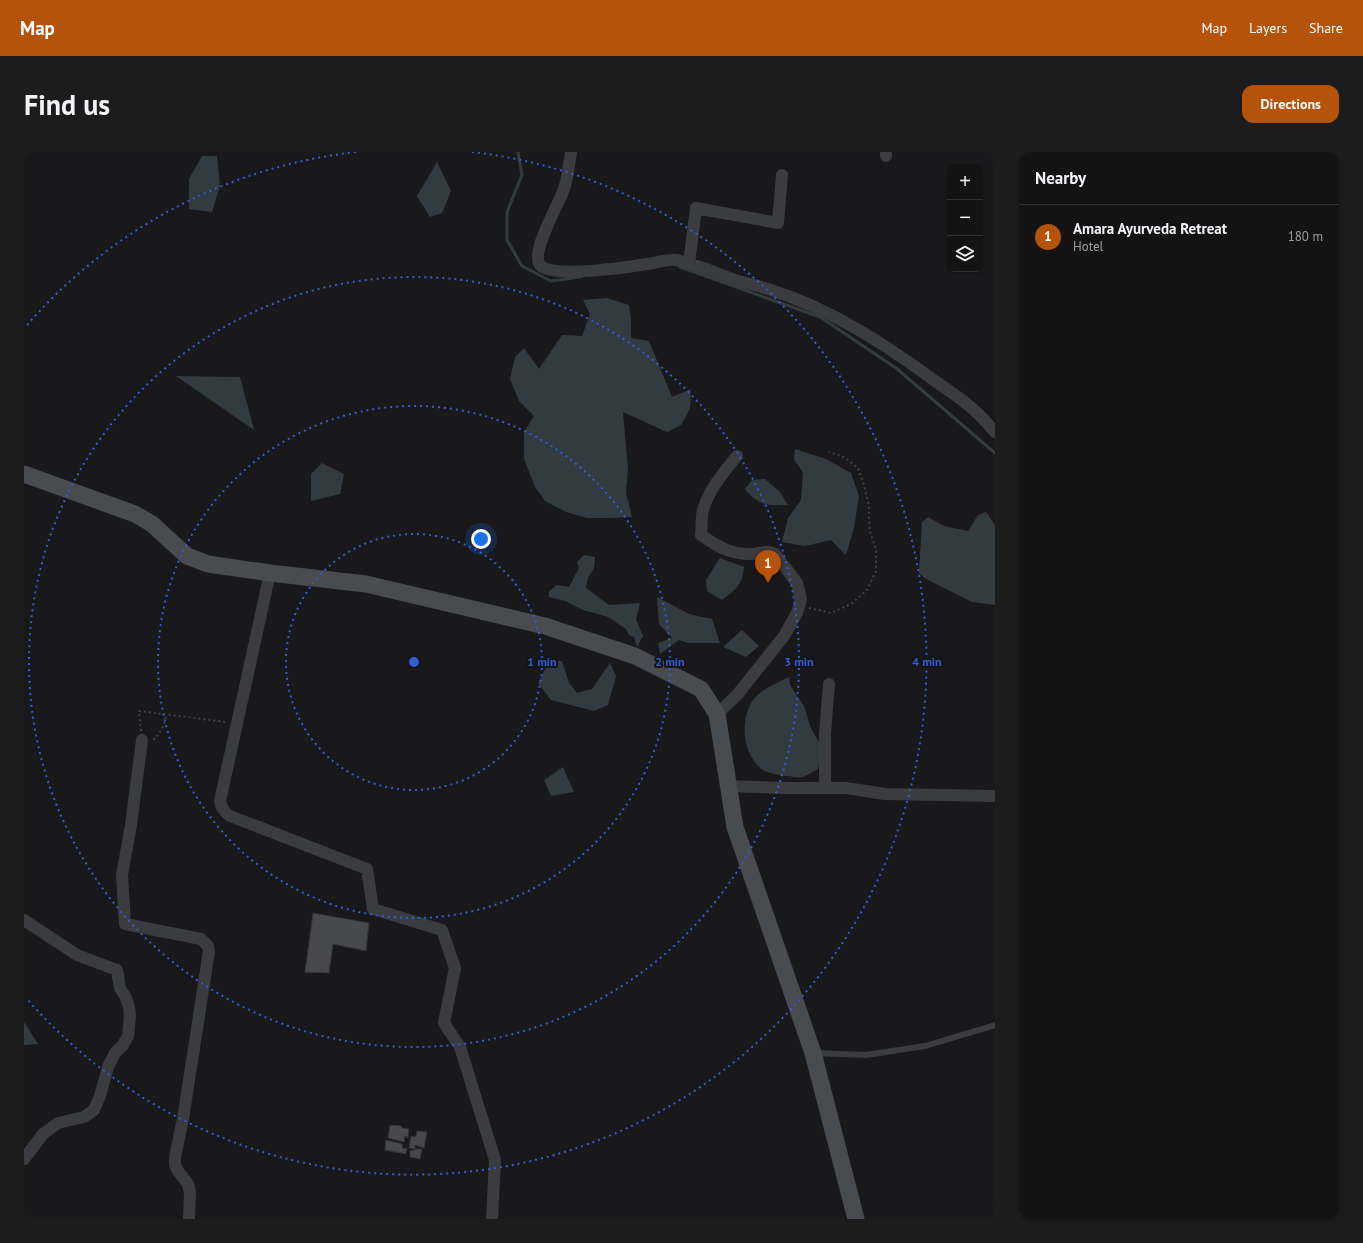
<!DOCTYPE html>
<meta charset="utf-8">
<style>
body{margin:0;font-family:"PT Sans",sans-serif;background:#1c1c1d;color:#f1f3f6}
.controls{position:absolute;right:12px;top:12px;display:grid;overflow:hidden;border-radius:8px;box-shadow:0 1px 3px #0004}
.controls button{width:36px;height:36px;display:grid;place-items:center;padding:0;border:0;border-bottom:1px solid #323234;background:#131314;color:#f1f3f6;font:20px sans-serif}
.you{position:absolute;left:457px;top:387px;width:14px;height:14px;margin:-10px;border:3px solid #fff;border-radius:50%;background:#1a73e8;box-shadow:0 0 0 6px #1a73e833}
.badge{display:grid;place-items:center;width:26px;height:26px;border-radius:50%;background:#b45309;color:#fff;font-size:13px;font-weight:700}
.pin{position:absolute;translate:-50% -33px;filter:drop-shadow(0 1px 2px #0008)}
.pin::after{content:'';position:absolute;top:21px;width:14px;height:12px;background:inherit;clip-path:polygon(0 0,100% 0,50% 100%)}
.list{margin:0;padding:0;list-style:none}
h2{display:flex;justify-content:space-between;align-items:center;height:52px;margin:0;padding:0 16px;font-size:17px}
h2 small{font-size:13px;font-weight:400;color:#9d9ea0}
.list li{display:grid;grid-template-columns:26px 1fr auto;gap:12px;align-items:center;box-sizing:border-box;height:64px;padding:0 16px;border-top:1px solid #323234}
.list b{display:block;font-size:15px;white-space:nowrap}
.list p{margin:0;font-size:13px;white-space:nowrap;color:#9d9ea0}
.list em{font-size:13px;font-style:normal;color:#9d9ea0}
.icon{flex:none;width:22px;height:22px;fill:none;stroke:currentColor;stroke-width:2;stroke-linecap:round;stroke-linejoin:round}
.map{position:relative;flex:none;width:971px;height:1067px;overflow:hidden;border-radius:12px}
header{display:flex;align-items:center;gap:24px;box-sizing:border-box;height:56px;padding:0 20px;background:#b45309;color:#fff}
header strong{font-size:19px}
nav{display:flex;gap:22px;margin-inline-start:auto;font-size:14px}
.intro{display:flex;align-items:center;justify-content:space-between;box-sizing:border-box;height:96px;padding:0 24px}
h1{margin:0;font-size:28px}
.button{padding:10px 18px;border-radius:12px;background:#b45309;color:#fff;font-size:14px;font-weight:700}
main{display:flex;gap:24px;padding:0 24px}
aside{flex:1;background:#131314;border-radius:12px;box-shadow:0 1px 3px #0004}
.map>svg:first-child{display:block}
.water{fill:#323c40}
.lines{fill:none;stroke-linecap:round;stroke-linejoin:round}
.stream{stroke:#323c40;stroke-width:3}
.building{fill:#48494d;stroke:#333437}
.path{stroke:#404346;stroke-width:2;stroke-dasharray:2 3;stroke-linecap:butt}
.lane{stroke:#3a3c3f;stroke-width:6}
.street{stroke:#3a3c3f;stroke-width:12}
.secondary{stroke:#484b4f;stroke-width:17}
.ring{fill:none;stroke:#325dd3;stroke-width:2;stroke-dasharray:2 4}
.centre{fill:#325dd3;stroke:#141416;stroke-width:2}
.ring-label{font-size:12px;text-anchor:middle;font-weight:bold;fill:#325dd3;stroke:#141416;stroke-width:4;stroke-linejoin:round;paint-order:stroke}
</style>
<header>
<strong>Map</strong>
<nav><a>Map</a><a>Layers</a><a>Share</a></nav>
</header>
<div class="intro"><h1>Find us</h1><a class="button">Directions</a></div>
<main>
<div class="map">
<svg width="971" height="1067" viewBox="0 0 971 1067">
<rect width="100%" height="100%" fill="#19191b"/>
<path class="water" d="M178,4H193L196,34L188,60L165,57V27Z
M413,10L427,39L418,61L406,65L393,44Z
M583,146L605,153L607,168V186L625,189L648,245L667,237L666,257L657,273L643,280L599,260L604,317L602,341L608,365L585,366H563L542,360L521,349L511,335L500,307V280L510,264L495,249L486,227L491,205L500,196L515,217L538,183L558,184L566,162L559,148Z
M152,224L216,225L230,278Z
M771,297L802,307L827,321L835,344L830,376L822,403L807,388L781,394L758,390L764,366L777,348L779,320L770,308Z
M298,311L320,322L316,342L287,349V322Z
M741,327L756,340L764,353C745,354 733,353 721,337L728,328Z
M962,360L971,373V453L948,450L902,427L895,421L898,370L904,365L920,374L944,379L954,363Z
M560,403L571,405L570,417L564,425L562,436L585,453L616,451L612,467L619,484L613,495L610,485L605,483L602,477L584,465L559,458L541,449L525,445V439L533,433L545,435L555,416L553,410Z
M696,406L720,415C718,434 712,437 698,448L683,439L682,428Z
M633,445L665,462L688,467L696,491H664L655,488L636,502L634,491L648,486L635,472Z
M718,478L735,494L722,505L699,495Z
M526,508L538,509L545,531L553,541L568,537L586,511L592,524L584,553L570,559L527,548L514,531Z
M765,525L766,533L780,554L786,574L796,592V606L794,617C789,619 783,624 778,625C774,626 769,625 765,624C758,624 742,621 736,616C718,599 716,568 729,548C737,537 754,531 765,525Z
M539,615L550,640L527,644L520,628Z
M0,870L14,892H15L0,893Z"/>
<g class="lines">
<path class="stream" d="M494,0L498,23L483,60V88L498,114L527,129L556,125
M656,115L796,165L872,216L971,301"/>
</g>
<path class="building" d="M289,761L345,771L342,799L309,792L305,821L281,820Z
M366,973L377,974L378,976L385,977L384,986H383V985L381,984L380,990L364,986Z
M393,979L403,980L400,996L391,993V997L385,996L387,984L392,985Z
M362,988L378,992L379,997L383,996L382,1002L361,998Z
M393,997H398L396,1007L386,1005V999Z"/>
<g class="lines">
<path class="path" d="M785,456L807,461L827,452L843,438L852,419V397L846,380L845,369V354L840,333L834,316L824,308L815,303L805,300
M117,579L115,559L202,570
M129,587H131L138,577L143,562"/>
<path class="lane" d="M791,901L842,903L901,894L971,873"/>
<path class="street" d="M547,0C545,12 544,25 540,37C535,52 506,100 516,113C526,127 606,115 623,112C632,111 643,107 651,108C673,112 693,122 714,129C725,132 736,134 747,138C807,157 862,193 911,229C924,238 938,247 949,257C957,264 964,272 971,280
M862,0V4
M665,112L672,56L754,71L758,23
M246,421L196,649C197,656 200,660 206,664L343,717L349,757L418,778L431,816L420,871L436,895L471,1008L468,1067
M693,562L713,543L760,484L773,461L777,447L773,431L751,402C743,397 736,402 727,402C706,402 694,395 677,383C678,375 677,366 679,358C685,337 700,320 713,304
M118,588L107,673L98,723L101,772L177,787L184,794L185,799L159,967L151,1005V1013L154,1019L164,1032L166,1040L165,1067
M704,634L762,636H822L861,642L971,644
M801,636V581L805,532
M0,768L53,803L93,818L96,836L102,846L105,855L106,864L104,884L99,893L91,901L84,915L76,944L70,958L60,965L34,971L19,982L0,1007"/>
<path class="secondary" d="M0,322L111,362L128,372L163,404L184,412L246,421L342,432L521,474L611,504L677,537L693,562L711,675L789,901L832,1067"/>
</g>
<g class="ring">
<circle cx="390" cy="510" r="128"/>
<circle cx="390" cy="510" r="256"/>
<circle cx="390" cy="510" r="385"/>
<path d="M3 173A513 513 0 0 1 332 0M448 0A513 513 0 1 1 3 847"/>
</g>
<circle cx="390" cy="510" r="6" class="centre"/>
<g class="ring-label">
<text x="518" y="514">1 min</text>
<text x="646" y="514">2 min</text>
<text x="775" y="514">3 min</text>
<text x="903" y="514">4 min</text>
</g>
</svg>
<div class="controls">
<button>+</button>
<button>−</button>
<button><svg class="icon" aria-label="layers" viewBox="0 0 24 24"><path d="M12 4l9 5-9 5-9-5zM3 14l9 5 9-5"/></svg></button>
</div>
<div class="you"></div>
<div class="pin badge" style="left:744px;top:431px">1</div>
</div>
<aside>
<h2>Nearby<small></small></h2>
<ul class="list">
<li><span class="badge">1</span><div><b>Amara Ayurveda Retreat</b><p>Hotel</p></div><em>180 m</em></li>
</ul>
</aside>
</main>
